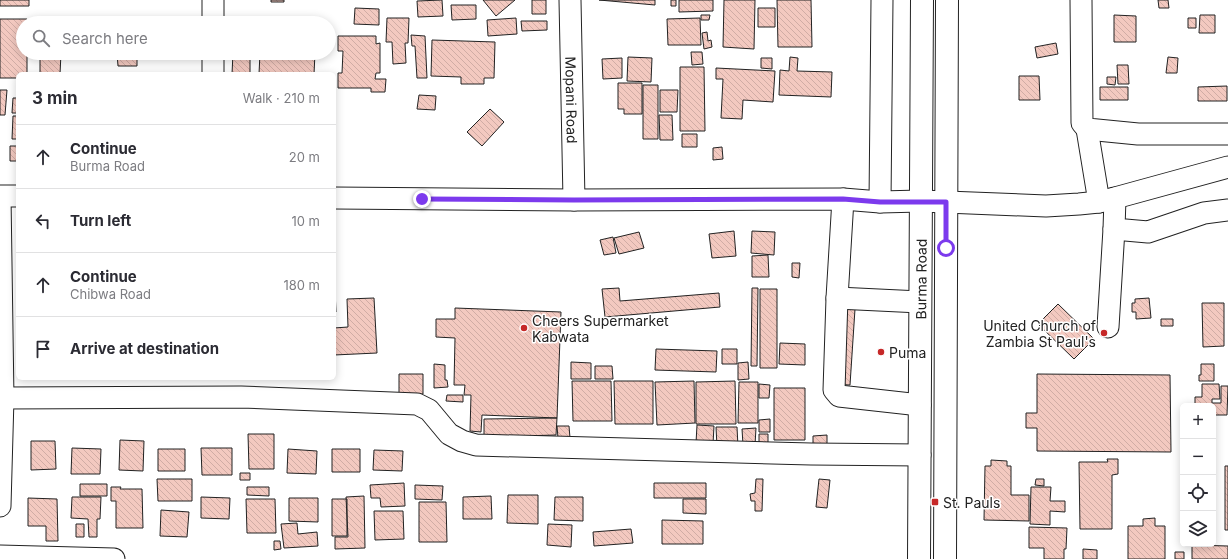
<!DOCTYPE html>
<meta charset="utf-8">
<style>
body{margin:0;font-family:Inter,sans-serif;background:#f2f2f3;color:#2b2b33}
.controls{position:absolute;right:12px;bottom:12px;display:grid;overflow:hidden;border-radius:6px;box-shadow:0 2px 10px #0003}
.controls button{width:36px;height:36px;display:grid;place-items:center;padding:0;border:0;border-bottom:1px solid #e1e1e2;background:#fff;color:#2b2b33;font:20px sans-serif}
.stop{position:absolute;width:12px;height:12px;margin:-9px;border:3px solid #7c3aed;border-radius:50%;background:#fff}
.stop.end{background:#7c3aed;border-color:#fff;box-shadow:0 1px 4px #0008}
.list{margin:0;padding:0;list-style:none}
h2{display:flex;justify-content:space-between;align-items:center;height:52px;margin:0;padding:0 16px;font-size:17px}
h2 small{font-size:13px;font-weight:400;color:#7c7c81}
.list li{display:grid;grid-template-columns:26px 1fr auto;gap:12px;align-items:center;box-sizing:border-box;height:64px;padding:0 16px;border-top:1px solid #e1e1e2}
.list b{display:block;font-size:15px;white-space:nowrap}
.list p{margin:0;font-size:13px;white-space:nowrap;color:#7c7c81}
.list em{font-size:13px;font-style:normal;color:#7c7c81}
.icon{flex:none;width:22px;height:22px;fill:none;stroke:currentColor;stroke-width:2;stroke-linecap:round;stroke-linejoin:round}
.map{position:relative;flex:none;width:1228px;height:559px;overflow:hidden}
.search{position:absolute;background:#fff;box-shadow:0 2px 10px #0003;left:16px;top:16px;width:320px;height:44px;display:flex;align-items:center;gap:10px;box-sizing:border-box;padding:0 14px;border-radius:22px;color:#7c7c81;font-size:15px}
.panel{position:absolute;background:#fff;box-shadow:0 2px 10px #0003;left:16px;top:72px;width:320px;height:308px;border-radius:6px}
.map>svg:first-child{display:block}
.building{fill:url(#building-back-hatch);stroke:#222}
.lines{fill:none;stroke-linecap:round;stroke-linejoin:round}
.minor-casing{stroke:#222;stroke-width:23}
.major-casing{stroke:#222;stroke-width:24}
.minor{stroke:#fff;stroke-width:21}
.major{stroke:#fff;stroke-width:22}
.route{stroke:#7c3aed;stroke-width:5}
.poi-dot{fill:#c62828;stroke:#fff;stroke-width:1.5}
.labels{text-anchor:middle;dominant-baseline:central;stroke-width:3;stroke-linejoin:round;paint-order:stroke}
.street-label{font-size:14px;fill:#222;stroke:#fff}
.poi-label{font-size:14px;fill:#222;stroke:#fff;text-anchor:start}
</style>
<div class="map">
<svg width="1228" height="559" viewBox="0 0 1228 559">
<defs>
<pattern id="building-back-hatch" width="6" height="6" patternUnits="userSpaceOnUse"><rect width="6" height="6" fill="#f3c9c0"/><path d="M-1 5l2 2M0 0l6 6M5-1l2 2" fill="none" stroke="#d0aca5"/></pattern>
</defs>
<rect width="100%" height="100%" fill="#fff"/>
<path class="building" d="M0,0H29V6H0Z
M271,0H284V2H271Z
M442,0L443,16L418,17L417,1Z
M483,0H515L496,16Z
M532,0H546V14H532Z
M599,0H655V5Z
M671,0H676V6H671Z
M679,0H713V11L679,12Z
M724,0H755L754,49L723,47Z
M777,0H811L812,47H778Z
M1158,0H1168L1169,8H1159Z
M451,5H476V19L452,20Z
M355,8L379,9V25L354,24Z
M758,8H775V27H758Z
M701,15H710L709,20H701Z
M1114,15L1136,16V42H1114Z
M1200,15H1215V33H1199Z
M387,18H409L408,43H405L406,63L393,64L392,42H386Z
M516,18L517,34L488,36L487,20Z
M700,18L701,45H668L667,19Z
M1188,18H1196V28H1188Z
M0,19H27V23H23V53H27V74H18V78H0Z
M521,21H547V30L522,31Z
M707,32L708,41L711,40L712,47L704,49L702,33Z
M411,35L425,36L427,78H417L415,46H412Z
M338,36H376V44L380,43V73H376L375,79H386L385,92H371V88H338V73H342L343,51H338Z
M432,40L495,42L494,78H484V84H461V77L431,76Z
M1056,43L1058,54L1037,58L1035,47Z
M691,52H702L703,64L692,65Z
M40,53H61L60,74H40Z
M117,53H137V66H118Z
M233,53H250V74H232Z
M260,53H315L314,74H259Z
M628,57L652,58L651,82L627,81Z
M790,57L798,58L797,71L832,72L831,97L779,95L780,70L789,71Z
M1168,57L1178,58L1177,73H1166Z
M622,58V78L603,79L602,59Z
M761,58H772V69L761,68Z
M1117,65H1128L1129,84H1118Z
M680,67H704L705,131H680Z
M716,68L775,71L773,102L743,100L742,119L721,118L723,79H716Z
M1019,76H1039L1040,100H1019Z
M1107,77H1116L1115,85L1107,84Z
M618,83H642V114H624V109H618Z
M643,85H658V139H643Z
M1227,86V101H1198V87Z
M1100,87H1128V100H1100Z
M0,90H7L5,115H0Z
M660,90H678L677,112H660Z
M18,91V161H10V146H18V139H12L13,116H18V113H12L13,98H18Z
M419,95L436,96L435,110L417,109Z
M490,109L504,122L482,146L467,132Z
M659,115H672L673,140H660Z
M682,134H697V147H682Z
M722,147L723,159L713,160V148Z
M734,231L736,256L712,258L709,234Z
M752,231L775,232L774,255L751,253Z
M639,232L644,248L619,254L614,238Z
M613,237L616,253L604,255L600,240Z
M768,255L769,277H752V256Z
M792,263H800L799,278L792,277Z
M619,288L620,301L719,293L720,307L605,317L602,289Z
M752,288H758L757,366H751Z
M760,289H777V368H760Z
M334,290H335L336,312H334Z
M374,298L377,353L334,355V328L348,327L347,299Z
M1149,298L1151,318L1136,319V312H1132V303H1135V299Z
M1202,303H1224V346L1203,347Z
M1058,304L1094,339L1074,359L1038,324Z
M455,308L561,312L557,418L482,415L481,432L470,431L471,395H464L465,385H454L455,338L436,337V319H455Z
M830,308L855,309L850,385L825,384Z
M1161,319H1173V326H1161Z
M780,343L805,344V365L779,364Z
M656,349L717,351L716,372L655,370Z
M722,349H737V364H722Z
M571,362L591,363V379H571Z
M748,362L749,379L738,380V363Z
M434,364L445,365V380H447L448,387L434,388Z
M1201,364H1214V381H1199V375H1201Z
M595,366H612L613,379H595Z
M399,374H423V394L399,395Z
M1037,374L1170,375L1171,452L1037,451V428H1026V413H1037Z
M572,381H611L612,421H573Z
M614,381H653V424H615Z
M694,381L695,423L657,425L655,382Z
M735,381L736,424H696V382Z
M739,382H758V423H738Z
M759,384L770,385L769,398H759Z
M1202,384H1219L1220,399H1212V403H1221V386H1228L1227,415H1213V406H1195V397H1202Z
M774,388H805V440H774Z
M447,395H463V402L446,401Z
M557,418L556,435L484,437V419Z
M770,419V432H759V420Z
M697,425L714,426L713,444L696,443Z
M557,426H569L570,438H558Z
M716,427H737L738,447H717Z
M756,428L755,445H743L742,429Z
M248,434H274V469H249Z
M759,434H768V445H759Z
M827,435V446H813V436Z
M120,440L144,441L143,471L119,470Z
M31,441H55L56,469L31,470Z
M72,448L101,449L100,474H71Z
M201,448H232V475H202Z
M158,449H185V471H158Z
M288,449L317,451L316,474L287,473Z
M332,449H360V472H332Z
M374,450L403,451L402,471L373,470Z
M1107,459H1118V474L1112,475V529H1080L1079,462H1108Z
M991,460L1007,461V466H1011V495H1029V521L984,520L985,466H991Z
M1225,466H1228V530H1225Z
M240,473H250V480H240Z
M157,479H192V501H158Z
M756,479H763L762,511H755V501H751L750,494L755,493Z
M819,479L830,480L827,508L816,507Z
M1036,479H1044V486L1035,485Z
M404,483L405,506L381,507L380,498H371L370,485Z
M654,483H706V498H654Z
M80,484H107V496H80Z
M415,485L443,486L442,500L415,499Z
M111,487H121L120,489H142L143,528H116V501H111Z
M247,487H269V496L247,495Z
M1031,487H1051L1050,501H1065V512L1050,511V525L1030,524Z
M508,495H538V524L507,523Z
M364,496L365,548L335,549V537H348L346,497Z
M491,496L492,519H463V497Z
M72,497H101L100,519H97V537H89L88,519L71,518Z
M201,497L230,498L229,519L201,518Z
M555,497H583V521L554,520Z
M28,498L57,499L58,541H46V526H28Z
M289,498H318V522L289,521Z
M246,499H275L276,533H247Z
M332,499H347V536H332Z
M683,499H706V514L683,513Z
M419,502H446L447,542H419Z
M161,510L189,512L187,537L160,536Z
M374,511H403L404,539L375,540Z
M1155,518V526H1165V559H1128V526H1143V519Z
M662,520L703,521V544H662Z
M297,523L298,534L317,532L318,546L284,548L281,524Z
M76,524H84V537H76Z
M548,524L572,525L571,547L547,545Z
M1029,527L1067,528L1066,549H1064V559H1044V548H1029Z
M631,529L633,543L594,546L593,532Z
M274,541H280L281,549L274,550Z
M1192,545L1228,546V559H1192Z
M1083,549L1097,550V559H1083Z
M1175,552H1184V559H1175Z"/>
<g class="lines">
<defs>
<g id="minor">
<path id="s1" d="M570,0L574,200"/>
<path d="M1081,0L1082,123L1087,129L1138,134H1228"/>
<path d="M213,23V0"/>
<path d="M213,74V53"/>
<path d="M1087,129L1099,202"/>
<path d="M334,198L574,200L843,199L880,202L921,201L1046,206L1079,204L1099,202L1115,198L1228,167"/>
<path d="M1115,198L1114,229L1148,232L1204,213L1228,210"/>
<path d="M843,199L837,298L834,390L839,396L920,405"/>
<path d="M880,202L882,0"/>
<path d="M837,298L920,302"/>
<path d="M1108,327L1114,229"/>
<path d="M3,398L241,397L417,404L429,410L449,434L462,441L476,445L811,454L920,455"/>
<path d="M0,506L3,398L0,196H18"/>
<path d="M0,556L114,559"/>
</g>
<g id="major">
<path id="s2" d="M919,559L922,0"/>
<path d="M945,559L947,0"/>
</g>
</defs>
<use href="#minor" class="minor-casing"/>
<use href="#major" class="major-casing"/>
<use href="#minor" class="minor"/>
<use href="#major" class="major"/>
</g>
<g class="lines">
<path class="route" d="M422,199L574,200L843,199L880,202H946V248"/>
</g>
<g class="poi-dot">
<circle cx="524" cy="328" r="4"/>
<circle cx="1104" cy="333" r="4"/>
<circle cx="881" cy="352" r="4"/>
<rect x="931" y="498" width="8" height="8" rx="2"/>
</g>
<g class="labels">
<g class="street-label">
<text stroke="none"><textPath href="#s1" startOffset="100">Mopani Road</textPath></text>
<text stroke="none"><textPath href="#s2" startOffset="280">Burma Road</textPath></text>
</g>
<g class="poi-label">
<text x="532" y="320">Cheers Supermarket<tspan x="532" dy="16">Kabwata</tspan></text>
<text x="1096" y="325" text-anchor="end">United Church of<tspan x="1096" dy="16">Zambia St Paul's</tspan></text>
<text x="889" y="352">Puma</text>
<text x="943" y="502">St. Pauls</text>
</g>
</g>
</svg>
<div class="controls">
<button>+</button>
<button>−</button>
<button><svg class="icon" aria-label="locate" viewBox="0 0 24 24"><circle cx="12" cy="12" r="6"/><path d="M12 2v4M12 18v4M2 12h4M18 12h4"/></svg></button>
<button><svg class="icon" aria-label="layers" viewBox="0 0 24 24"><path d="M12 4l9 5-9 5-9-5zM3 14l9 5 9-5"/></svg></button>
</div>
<div class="stop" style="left:946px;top:248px"></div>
<div class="stop end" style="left:422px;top:199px"></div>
<div class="search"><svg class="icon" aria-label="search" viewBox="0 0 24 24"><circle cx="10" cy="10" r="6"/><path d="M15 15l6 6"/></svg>Search here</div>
<section class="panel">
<h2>3 min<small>Walk · 210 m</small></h2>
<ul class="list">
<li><svg class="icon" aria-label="ahead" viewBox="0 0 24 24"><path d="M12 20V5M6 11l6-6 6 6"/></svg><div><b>Continue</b><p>Burma Road</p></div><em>20 m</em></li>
<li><svg class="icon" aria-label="left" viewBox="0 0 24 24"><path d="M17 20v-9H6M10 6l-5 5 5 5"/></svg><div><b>Turn left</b></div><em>10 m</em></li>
<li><svg class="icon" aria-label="ahead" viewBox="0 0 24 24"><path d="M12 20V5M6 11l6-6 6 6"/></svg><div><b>Continue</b><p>Chibwa Road</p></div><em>180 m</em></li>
<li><svg class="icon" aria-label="arrive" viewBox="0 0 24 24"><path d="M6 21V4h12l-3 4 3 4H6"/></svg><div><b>Arrive at destination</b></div></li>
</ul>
</section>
</div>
